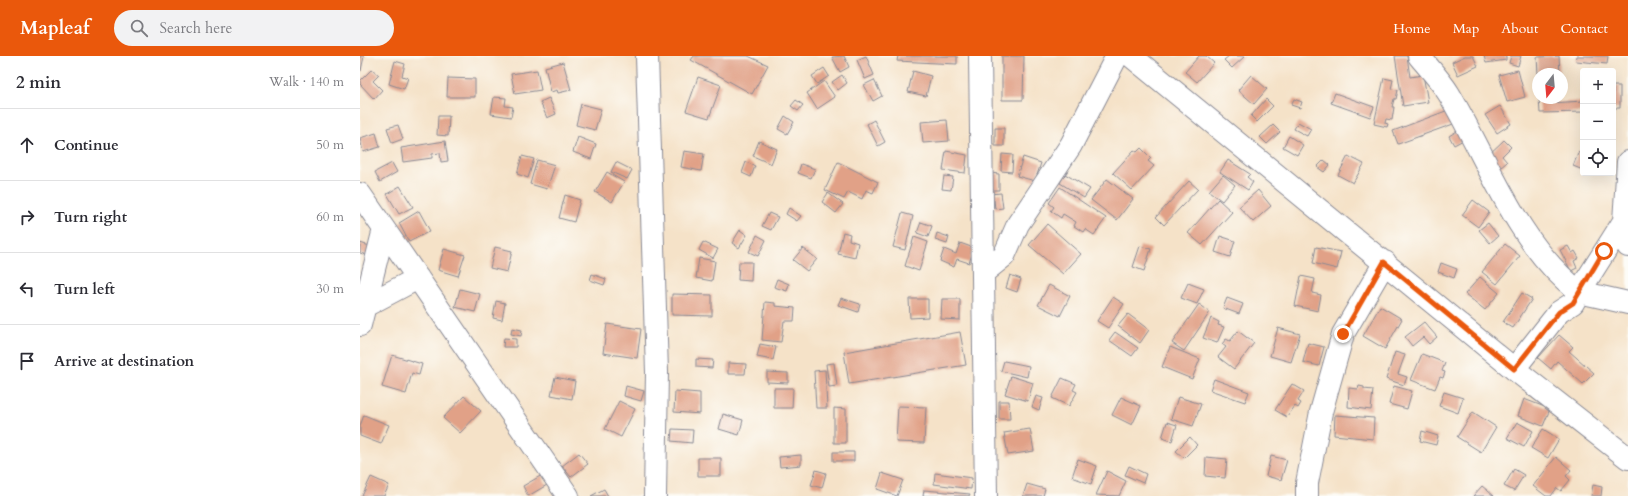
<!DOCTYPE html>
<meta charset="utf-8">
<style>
body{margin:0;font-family:Cardo,serif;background:#f2f2f3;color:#2b2b33}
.controls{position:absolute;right:12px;top:12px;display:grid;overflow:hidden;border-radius:4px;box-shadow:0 4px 16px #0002}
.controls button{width:36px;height:36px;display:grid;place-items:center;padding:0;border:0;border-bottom:1px solid #e1e1e2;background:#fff;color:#2b2b33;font:20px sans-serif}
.compass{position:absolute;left:1172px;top:12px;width:36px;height:36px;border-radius:50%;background:#fff;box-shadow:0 4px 16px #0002;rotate:196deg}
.stop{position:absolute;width:12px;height:12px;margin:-9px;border:3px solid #ea580c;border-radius:50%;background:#fff}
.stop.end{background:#ea580c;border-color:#fff;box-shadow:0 1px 4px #0008}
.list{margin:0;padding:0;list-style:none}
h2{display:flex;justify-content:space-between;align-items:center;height:52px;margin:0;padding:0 16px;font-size:17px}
h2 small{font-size:13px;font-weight:400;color:#7c7c81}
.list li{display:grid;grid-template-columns:26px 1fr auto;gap:12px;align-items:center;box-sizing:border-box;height:72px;padding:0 16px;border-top:1px solid #e1e1e2}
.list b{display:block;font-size:15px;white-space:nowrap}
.list em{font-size:13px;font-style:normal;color:#7c7c81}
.icon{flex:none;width:22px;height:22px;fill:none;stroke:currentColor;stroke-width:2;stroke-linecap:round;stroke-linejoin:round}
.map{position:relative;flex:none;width:1268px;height:440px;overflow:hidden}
header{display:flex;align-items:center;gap:24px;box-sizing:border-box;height:56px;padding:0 20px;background:#ea580c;color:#fff}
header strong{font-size:19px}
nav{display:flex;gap:22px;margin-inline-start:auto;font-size:14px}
.search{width:280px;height:36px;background:#f2f2f3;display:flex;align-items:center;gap:10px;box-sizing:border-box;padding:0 14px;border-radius:22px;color:#7c7c81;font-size:15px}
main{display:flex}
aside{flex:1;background:#fff}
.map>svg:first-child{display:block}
.building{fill:#e1a187}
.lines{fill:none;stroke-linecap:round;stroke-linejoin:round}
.minor-casing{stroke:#888893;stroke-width:24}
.minor{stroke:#fff;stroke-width:22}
.route{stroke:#ea580c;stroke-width:5}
</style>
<header>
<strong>Mapleaf</strong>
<div class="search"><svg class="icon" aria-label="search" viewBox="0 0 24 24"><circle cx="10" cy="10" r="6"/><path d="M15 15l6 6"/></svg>Search here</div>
<nav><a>Home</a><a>Map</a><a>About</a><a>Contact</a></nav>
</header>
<main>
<aside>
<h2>2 min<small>Walk · 140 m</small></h2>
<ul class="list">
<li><svg class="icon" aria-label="ahead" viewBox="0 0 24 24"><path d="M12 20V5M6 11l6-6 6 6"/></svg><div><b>Continue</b></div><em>50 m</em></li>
<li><svg class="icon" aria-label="right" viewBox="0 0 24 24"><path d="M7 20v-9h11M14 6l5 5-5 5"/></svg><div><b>Turn right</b></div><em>60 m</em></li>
<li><svg class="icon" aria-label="left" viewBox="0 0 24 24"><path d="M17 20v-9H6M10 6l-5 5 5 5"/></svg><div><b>Turn left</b></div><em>30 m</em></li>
<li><svg class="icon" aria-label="arrive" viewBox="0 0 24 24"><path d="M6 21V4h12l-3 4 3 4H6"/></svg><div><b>Arrive at destination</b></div></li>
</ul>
</aside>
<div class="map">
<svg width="1268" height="440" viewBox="0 0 1268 440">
<rect width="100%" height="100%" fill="#fdfcf7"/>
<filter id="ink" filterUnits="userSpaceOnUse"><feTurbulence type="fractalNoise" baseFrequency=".025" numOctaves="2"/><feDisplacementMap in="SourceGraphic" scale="8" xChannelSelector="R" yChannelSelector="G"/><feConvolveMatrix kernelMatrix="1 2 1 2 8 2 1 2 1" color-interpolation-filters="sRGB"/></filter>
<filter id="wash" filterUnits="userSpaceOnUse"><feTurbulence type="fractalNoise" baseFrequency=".012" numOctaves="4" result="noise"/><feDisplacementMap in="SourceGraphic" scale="16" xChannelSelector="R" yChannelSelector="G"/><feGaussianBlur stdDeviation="0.9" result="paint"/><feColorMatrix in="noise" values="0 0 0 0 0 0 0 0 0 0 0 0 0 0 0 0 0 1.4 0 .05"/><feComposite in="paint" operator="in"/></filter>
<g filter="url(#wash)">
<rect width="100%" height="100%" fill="#f5e2c8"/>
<g id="blocks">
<path class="building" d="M0,0H4L1,15H0Z
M334,0H388L408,9L392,38L331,4Z
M484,0L489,11L480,16L472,1Z
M506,0L514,19L505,23L497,4Z
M538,0H597V8L537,5Z
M642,0H664L663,44H642Z
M839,0H846L854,7L837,26L825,16Z
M869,0H885L872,12L864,4Z
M1035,0H1047L1050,21L1063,19L1068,46L1043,50Z
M1105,0H1113L1118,10L1098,19L1092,6Z
M1124,0H1146V4L1126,7Z
M1151,0H1161L1158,10L1149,7Z
M1199,0L1200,18H1178L1177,1Z
M1217,0H1248L1247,8L1216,5Z
M35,5L45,8L42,20L48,22L44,33L29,28Z
M203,6L211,34L198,37L197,34L191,36L185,11Z
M464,12L469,20L457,28L452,20Z
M12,13L19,19L13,25L22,34L14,43L0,28V25Z
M177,14L181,34L155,38L151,18Z
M1158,14L1165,41L1147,46L1139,19Z
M553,15L571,20L566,40L548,36Z
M482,19L487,27L478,34L472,26Z
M891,19L907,33L894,48L878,34Z
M338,21L361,29L349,62L326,55Z
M88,22L115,23V41H87Z
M1024,22L1033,24L1031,33L1038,34L1036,43H1034L1032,51H1034L1032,64L1026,63L1025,67L1028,68L1027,71L1014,68Z
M514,24L522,40L513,45L504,29Z
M464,25L475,41L457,53L447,37Z
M1253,30H1260V52H1253Z
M975,37L1014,51L1010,61L971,47Z
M134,41L146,42L145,50L153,51L151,61L131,58Z
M189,42L196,58L187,62L180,46Z
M1179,42H1191V47L1223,45V56L1180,57Z
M906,43L913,50L897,66L891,60Z
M934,43L942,46L940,52L931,49Z
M436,44L443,49L438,55L431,50Z
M221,48L241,53L235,74L216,69Z
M1140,50L1151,68L1137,77L1125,59Z
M1091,53L1096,67L1038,88L1033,75Z
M78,60H89L88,80L77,79Z
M425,60L434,66L427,78L418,73Z
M514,64L525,86L518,90L507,68Z
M587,64L589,85L563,87L561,66Z
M938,66L951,73L947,80L934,73Z
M38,69L43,83L32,87L27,72Z
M913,69L920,76L907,88L900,81Z
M635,72H644V90H635Z
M1102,72L1107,82L1094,89L1089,80Z
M16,77L20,91L3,96L0,82Z
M929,80L943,89L937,99L923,91Z
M218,81L236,88L231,103L213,96Z
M1144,84L1151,91L1142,100L1147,106L1139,113L1127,100Z
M85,85L88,105L81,106L80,97L72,98V102L43,106L41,92Z
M399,85L417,93L411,108L393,100Z
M781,92L791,102L788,105L794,110L772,134L753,117L774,94L777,96Z
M324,95L344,98L341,115L321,111Z
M586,95L607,99L605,117L583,114Z
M1219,95L1223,96V114L1213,110Z
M642,98L653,99L652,116L641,115Z
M162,100L174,103L168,122L157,118Z
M988,100L1004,108L993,127L978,119Z
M663,101L681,107L675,125L657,120Z
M177,104L195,109L187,133L170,128Z
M868,104L890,118L887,121L893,126L888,134L860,116Z
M964,104L970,109L964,116L957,111Z
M256,106L272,114L267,123L251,116Z
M386,106L395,110L391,121L382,117Z
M478,106L518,126L513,137L506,134L502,143L488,136L484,143L465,134Z
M32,107L37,116L20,126L15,116Z
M441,108L455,113L451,122L438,117Z
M247,116L264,126L252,146L235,136Z
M630,117L639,118V134H629Z
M705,118L730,133L724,142L700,127Z
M863,119L875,129L862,145L849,135Z
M584,120L593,121L591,134L582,133Z
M747,123L773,143L757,164L731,144Z
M829,125L838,133L804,169L796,161Z
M40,130L53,151L39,158L27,138Z
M700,131L746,162L734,179L725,173L723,176L714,170L716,166L703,158L701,162L691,155L694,151L689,147Z
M898,134L911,150L893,166L879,151Z
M468,137L483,148L476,157L462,146Z
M641,137L643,152L635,153L634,144H630V138Z
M205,139L220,144L214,166L199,162Z
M858,143L872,156L842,189L828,177Z
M1113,144L1129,156L1118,171L1102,159Z
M429,152L441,160L437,165L426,158Z
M59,155L70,175L49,186L39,167Z
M409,157L418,161L411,174L402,170Z
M542,157L553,160L545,194L533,191Z
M561,166L572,170L568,181L557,177Z
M1128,167L1138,180L1130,187L1119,174Z
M687,168L721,198L703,218L669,189Z
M380,174L387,179L379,192L372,187Z
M483,176L490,178L489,184L498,187L495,202L478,198Z
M577,177L589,181L587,188L575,184Z
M397,179L406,184L398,200L389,196Z
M860,180L875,185L870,201L855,196Z
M554,181L568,186L559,215L545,210Z
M343,186L358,193L353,202L339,194Z
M0,187L13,191L10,200L0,197Z
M600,187L614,192L609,207L597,203L594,211L580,205L584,193L596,198Z
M1145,188L1160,200L1137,228L1122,216Z
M780,190L791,193L784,215L773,211Z
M1208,190L1212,197L1215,195L1219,202L1214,205L1217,212L1211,215L1200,194Z
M135,191L152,195L147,216L130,212Z
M956,191L981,196L977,213L953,207Z
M443,192L457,203L447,215L433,204Z
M84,193L105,199L98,220L78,214Z
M339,202L355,205L352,225L336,222Z
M379,206H392L391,225L378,224Z
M1081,207L1097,213L1094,222L1078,216Z
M232,218L246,223L244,229L230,224Z
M650,219L661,223L657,236L646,232Z
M941,220L955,223L952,237L961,239L958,255L935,250Z
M1120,221L1139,237L1125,254L1105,238Z
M417,223L429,228L427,235L414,231Z
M828,227L844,233L837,248L821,242Z
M689,229L710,240L700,260L678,249Z
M100,233L120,238L115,256L95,251Z
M1162,237L1172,243L1153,272L1143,266Z
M312,238L352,239V260L312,259Z
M753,241L764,248L748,272L737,265Z
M481,242L500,248L498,256L478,249Z
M867,242L883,248L879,258L863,252Z
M549,243H568V261L550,262Z
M582,243H600V264L581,263Z
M136,245L145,247L142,264L133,262Z
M405,246L415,247V250L435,252L434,265H424L421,286L402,284Z
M839,248L850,256L824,295L812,287Z
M1020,250L1042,263L1025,293L1003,280Z
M768,258L789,274L780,287L758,270Z
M851,262L859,266L858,269L864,271L857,287L843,282Z
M1064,266L1077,281L1069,288L1063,281L1052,290L1045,281Z
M247,268L281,273L277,302L243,297Z
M152,272L162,274L161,280L151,278Z
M918,272L940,278L931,306L910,300Z
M878,275L894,287L874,313L858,301L866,291L862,288L866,283L870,285Z
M600,276L606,309L489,328L484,296Z
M755,276L778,292L772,300L749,284Z
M1199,279L1213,291L1209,295L1234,317L1223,328L1197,305L1191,313L1178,302Z
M144,282L156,283V291H143Z
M948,287L964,291L959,310L943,306Z
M400,288L416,291L413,304L397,301Z
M810,291L840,303L832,323L802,311Z
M1035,296L1045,299L1038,318L1047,321L1044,329L1026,323Z
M1062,298L1085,307L1082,315L1085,316L1083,322L1080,321L1075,333L1051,324Z
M32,299L62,308L59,319L52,317L46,338L22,331Z
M336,303L353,304L352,312L336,311Z
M644,305L669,310L667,321L641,315Z
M368,307L386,308L385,318H368Z
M474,307L477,330L469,331L466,308Z
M465,314L467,352H456L454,315Z
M407,316L428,317V327L407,326Z
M651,320L673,327L668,345L645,338Z
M195,321L215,325L212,343L191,339Z
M702,322L716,328L713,334L717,336L709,350L692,342Z
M854,323L889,336L885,346L850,334Z
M932,328L944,335L938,345L941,347L938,352L935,350L927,361L915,354Z
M266,330L284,335L281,345L264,340Z
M999,330L1004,331V333L1013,334L1011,354L988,351L989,332L998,333Z
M1034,330L1052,335L1047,353L1029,348Z
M414,332H433L432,352H414Z
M315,335L340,337V358L314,356Z
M1084,336L1103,342L1098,357L1079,350Z
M104,340L121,355L100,377L83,362Z
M676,340L683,342L679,354L672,351Z
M761,341L781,350L772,369L752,359Z
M818,341L841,348L833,370L811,363Z
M1164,343L1190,353L1183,370L1158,360Z
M259,345L275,353L261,381L245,373Z
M639,345H649L650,363H639Z
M538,350L566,351L564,387L536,386Z
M474,352L486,353V387H474Z
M1113,356L1136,371L1121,396L1097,381Z
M363,358L383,364L379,379L359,373Z
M4,359L29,369L21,388L0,380V370Z
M975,359L1014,362L1013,383L974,379Z
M807,366L817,369L812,385L802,382Z
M1157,366L1173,375L1164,391L1147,382Z
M312,373L333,374L332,387L311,385Z
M670,373L674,395L648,399L644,377Z
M1183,373L1199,383L1188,402L1171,392Z
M1062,375L1078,380L1076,389L1060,385Z
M830,381L837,389L824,402L816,395Z
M473,396H494V405H473Z
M219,397L228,408L211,421L202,410Z
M441,399V409L420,411L419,401Z
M911,400L927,404L921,424L906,420Z
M846,401L867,403L865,422L845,420Z
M1196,401L1211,414L1206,420L1210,424L1201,435L1197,432L1191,440H1186L1173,430Z
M338,402H361V420H338Z
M718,403L737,410L731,428L712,421Z
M769,410L786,418L783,427L765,419Z
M1154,413L1164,419L1154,435L1144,430Z
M456,414L466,417L462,432L451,429Z
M747,415L766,425L759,440L736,439Z
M522,417L543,424L537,440L517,433Z
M575,417L612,422L611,433L574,428Z
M182,419L187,429L168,440L163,430Z
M11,421L29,429L24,440H2Z
M667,428L685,433L683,440H663Z
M1233,429L1242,431L1241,440H1231Z
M1122,430L1134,440H1113Z
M244,433L248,440H231Z
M564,434L610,438L609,440H563Z"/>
</g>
</g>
<g filter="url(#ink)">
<use href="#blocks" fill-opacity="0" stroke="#888893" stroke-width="1"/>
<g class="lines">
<defs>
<path id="minor" d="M287,0L297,316L295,440
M620,0L626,440
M771,0L1154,313L1268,402
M1059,0C1069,12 1081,25 1089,38C1129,105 1155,186 1219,236L1213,247L1199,256L1154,313
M1268,106L1264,165L1268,190
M0,138L208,440
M1264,165L1219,236L1268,247
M623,217L644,200L658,168L711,89L757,0
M5,250L58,222
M0,269L24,173
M947,440V427L961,356L983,278L1025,206"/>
</defs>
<use href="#minor" class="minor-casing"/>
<use href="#minor" class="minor"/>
</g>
</g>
<g class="lines" filter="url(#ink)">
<path class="route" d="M983,278L1024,206L1154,313L1199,256L1213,247L1244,195"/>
</g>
</svg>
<div class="controls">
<button>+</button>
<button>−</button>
<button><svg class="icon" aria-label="locate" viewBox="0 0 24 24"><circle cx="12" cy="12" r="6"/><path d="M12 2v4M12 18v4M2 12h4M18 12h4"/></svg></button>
</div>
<svg class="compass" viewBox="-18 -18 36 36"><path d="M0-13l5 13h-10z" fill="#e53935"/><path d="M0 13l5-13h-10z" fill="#7c7c81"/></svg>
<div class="stop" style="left:1244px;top:195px"></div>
<div class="stop end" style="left:983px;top:278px"></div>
</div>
</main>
